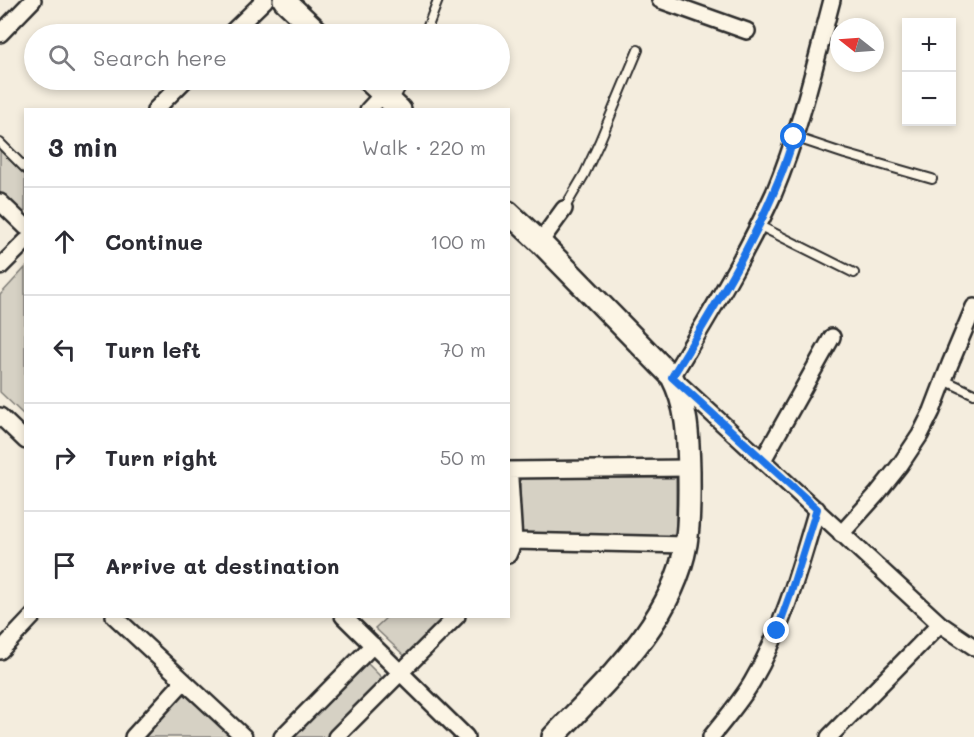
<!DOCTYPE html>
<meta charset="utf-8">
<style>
body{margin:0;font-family:Mali,sans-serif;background:#f2f2f3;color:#2b2b33}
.controls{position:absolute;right:18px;top:18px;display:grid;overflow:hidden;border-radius:0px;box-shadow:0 3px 9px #0003}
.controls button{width:54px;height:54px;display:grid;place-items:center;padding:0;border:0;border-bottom:2px solid #e1e1e2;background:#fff;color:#2b2b33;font:30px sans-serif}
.compass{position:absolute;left:830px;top:18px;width:54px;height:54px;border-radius:50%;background:#fff;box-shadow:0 3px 9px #0003;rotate:287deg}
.stop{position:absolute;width:18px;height:18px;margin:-14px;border:4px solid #1a73e8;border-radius:50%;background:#fff}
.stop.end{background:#1a73e8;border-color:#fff;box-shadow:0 2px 6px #0008}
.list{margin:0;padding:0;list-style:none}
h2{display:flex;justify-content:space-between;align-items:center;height:78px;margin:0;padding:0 24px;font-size:26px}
h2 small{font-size:20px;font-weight:400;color:#7c7c81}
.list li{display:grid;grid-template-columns:39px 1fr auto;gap:18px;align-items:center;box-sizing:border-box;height:108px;padding:0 24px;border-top:2px solid #e1e1e2}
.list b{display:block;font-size:22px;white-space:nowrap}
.list em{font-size:20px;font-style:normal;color:#7c7c81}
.icon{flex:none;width:33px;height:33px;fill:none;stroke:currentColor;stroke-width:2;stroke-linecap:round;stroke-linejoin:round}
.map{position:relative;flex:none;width:974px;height:737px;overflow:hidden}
.search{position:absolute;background:#fff;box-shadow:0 3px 9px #0003;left:24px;top:24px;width:486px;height:66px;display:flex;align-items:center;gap:15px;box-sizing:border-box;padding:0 21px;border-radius:33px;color:#7c7c81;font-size:22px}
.panel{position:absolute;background:#fff;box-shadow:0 3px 9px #0003;left:24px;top:108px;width:486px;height:510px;border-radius:0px}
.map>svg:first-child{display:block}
.green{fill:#d6d1c4;stroke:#807e78;stroke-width:1.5}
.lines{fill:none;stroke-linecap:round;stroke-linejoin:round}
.lane-casing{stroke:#2b2b2b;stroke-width:12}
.street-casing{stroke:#2b2b2b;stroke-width:20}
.secondary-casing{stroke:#2b2b2b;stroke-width:26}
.lane{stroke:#fcf5e5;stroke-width:8}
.street{stroke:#fcf5e5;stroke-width:15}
.secondary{stroke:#fcf5e5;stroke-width:21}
.route{stroke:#1a73e8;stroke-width:8}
</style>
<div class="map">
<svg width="974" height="737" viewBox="0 0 974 737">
<rect width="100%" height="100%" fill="#f4edde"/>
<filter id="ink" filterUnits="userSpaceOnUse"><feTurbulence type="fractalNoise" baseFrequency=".0167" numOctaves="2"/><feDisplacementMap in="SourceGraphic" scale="12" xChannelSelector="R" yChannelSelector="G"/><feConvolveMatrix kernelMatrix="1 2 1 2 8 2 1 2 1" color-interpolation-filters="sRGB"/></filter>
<g filter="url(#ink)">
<path class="green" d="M0,150L25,175V220L0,195Z
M25,268V416L0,392V295Z
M520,478H676V536H520Z
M387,617H447L407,658L375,628Z
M365,661L384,680L328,737H291Z
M186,691L232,737H140Z"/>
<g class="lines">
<defs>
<path id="lane" d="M425,34L438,0
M393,101L405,80
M794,137L845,154L932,179
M0,143L26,169
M564,209L584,175L599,143L638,50
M758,225L854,273
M944,380L974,394"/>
<path id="street" d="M660,0L747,31
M832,0C815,64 800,131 774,193C745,257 708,317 672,377L940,624L974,647
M0,34L33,0
M230,34L265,0
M155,110L185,80
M368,110L383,94
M0,202L26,227
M540,242L564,209
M0,267L26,241
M0,416L26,441
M763,460L832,337
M508,470L689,468
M508,474L510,479L514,541L508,555
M841,534L877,494L900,465L920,435L932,411L950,364L974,307
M508,540L514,541L686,545
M114,616L244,737
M343,616L466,737
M0,651L33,616
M133,737L184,681
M282,737L373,645
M336,737L457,616
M711,737C725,719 741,701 752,682C783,629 800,567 817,509
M829,737L940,624"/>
<path id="secondary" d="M284,0L320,34
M368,80L400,110
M508,212L540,242L672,377C688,408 688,437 689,471C689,495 690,520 686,544C672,623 606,681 553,737"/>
</defs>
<use href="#lane" class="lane-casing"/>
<use href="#street" class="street-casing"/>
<use href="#secondary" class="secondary-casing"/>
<use href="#lane" class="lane"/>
<use href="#street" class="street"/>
<use href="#secondary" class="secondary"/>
</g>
</g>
<g class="lines" filter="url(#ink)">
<path class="route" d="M777,631L790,595L817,509L672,377C718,301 768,223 794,137"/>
</g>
</svg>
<div class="controls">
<button>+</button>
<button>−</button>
</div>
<svg class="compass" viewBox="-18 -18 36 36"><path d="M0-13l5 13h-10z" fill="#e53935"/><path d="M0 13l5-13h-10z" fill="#7c7c81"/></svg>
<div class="stop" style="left:794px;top:137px"></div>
<div class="stop end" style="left:777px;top:631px"></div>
<div class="search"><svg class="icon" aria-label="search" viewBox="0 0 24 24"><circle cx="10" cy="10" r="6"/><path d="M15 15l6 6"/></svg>Search here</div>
<section class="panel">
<h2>3 min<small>Walk · 220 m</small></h2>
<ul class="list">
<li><svg class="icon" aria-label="ahead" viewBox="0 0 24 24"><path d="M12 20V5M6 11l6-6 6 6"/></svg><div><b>Continue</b></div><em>100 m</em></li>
<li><svg class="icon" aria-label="left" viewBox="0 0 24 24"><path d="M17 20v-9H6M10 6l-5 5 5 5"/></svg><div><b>Turn left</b></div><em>70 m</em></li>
<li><svg class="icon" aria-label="right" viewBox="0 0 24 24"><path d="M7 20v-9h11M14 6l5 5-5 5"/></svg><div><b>Turn right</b></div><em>50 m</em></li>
<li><svg class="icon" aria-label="arrive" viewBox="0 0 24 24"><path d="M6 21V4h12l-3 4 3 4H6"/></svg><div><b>Arrive at destination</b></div></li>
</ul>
</section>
</div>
